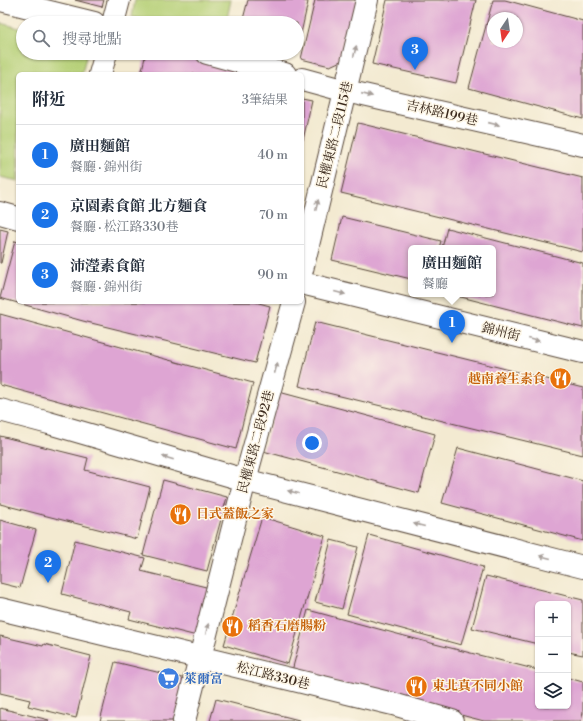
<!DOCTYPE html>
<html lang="zh-TW">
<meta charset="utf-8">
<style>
body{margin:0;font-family:"Libre Bodoni","Noto Serif TC",serif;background:#f2f2f3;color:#1f2937}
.controls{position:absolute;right:12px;bottom:12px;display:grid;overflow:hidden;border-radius:6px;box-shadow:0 1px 3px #0004}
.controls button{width:36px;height:36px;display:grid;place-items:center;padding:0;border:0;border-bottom:1px solid #e0e1e3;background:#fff;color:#1f2937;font:20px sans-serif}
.compass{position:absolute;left:487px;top:12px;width:36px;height:36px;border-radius:50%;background:#fff;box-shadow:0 1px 3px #0004;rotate:193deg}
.you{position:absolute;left:312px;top:443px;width:14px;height:14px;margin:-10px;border:3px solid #fff;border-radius:50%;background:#1a73e8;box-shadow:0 0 0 6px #1a73e833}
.badge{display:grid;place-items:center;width:26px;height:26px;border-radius:50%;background:#1a73e8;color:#fff;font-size:13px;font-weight:700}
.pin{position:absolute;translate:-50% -33px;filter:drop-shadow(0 1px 2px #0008)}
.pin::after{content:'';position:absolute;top:21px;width:14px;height:12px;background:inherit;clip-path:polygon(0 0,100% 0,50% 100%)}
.popup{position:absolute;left:408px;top:245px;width:88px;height:52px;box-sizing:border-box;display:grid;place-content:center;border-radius:6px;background:#fff;filter:drop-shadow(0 1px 3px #0005);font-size:13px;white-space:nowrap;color:#747a83}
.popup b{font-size:15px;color:#1f2937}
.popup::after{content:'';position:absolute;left:50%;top:100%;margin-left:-8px;border:8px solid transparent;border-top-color:#fff}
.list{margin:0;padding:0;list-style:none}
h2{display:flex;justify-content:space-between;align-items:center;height:52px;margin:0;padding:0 16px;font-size:17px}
h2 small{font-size:13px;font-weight:400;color:#747a83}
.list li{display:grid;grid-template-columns:26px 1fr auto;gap:12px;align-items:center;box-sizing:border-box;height:60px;padding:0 16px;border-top:1px solid #e0e1e3}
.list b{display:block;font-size:15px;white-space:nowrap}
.list p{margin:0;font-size:13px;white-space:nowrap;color:#747a83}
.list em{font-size:13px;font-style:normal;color:#747a83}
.icon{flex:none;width:22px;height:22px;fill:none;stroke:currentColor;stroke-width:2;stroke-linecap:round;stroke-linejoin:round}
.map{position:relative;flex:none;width:583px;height:721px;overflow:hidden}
.search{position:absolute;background:#fff;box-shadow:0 1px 3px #0004;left:16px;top:16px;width:288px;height:44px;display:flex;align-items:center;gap:10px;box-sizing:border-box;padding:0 14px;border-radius:22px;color:#747a83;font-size:15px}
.panel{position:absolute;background:#fff;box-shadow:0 1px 3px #0004;left:16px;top:72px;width:288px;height:232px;border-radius:6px}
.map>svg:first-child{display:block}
.green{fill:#b4cf74;stroke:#787c49}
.building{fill:#dea5d3;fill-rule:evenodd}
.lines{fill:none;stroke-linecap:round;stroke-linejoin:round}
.minor-casing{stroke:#574739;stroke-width:24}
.minor{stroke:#fff;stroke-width:22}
.oneway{fill:#a79f9a}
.labels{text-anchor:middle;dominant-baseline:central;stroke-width:3;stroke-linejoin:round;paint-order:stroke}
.street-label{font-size:13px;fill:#3b2a1e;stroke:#fcf5e5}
.food-label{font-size:13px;font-weight:bold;fill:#c56008;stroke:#fcf5e5;text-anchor:start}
.shop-label{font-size:13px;font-weight:bold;fill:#366cbe;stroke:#fcf5e5;text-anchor:start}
</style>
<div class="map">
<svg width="583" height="721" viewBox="0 0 583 721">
<rect width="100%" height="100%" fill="#fcf5e5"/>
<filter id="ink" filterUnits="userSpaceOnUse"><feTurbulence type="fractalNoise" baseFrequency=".025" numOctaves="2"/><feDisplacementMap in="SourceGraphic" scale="8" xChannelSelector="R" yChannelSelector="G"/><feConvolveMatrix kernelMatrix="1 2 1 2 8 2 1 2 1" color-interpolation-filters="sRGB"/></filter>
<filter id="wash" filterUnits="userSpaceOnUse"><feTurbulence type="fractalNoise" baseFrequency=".012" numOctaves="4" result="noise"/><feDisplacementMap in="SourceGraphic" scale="16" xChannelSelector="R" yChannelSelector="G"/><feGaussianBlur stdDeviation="0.9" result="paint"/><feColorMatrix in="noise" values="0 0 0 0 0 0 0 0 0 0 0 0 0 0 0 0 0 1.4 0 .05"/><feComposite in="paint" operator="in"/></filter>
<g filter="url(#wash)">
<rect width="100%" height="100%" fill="#f3ead1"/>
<path class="green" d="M135,0H231L226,23H158L132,17Z
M0,23L23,29V53H87L82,74H18V181L0,177Z"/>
<g id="blocks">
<path class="building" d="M75,0H104L102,7Z
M248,0H301L308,2L298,47L297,23H242Z
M315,0H358L343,60L330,66L301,59Z
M387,0H476L456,83L372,64Z
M493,0H505L583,21V119L469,88ZM493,18H517V42H493Z
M146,53H203L267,74H141Z
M285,53H296L295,56Z
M302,98L312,100L303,140H302Z
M358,123L583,178V252L341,193Z
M342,217L441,241L439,248H411V279L332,260Z
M447,228L583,263V328L453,295L493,294V248H442Z
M0,229L8,231L1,263H0Z
M15,241L18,242V302H255L270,306L255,363L83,321L0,298Z
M0,314L253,383L236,449L0,385Z
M315,322L583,388V455L299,386Z
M279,392L435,434L419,493L263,451Z
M0,436L88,458L85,470L150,487L137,539L0,504Z
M458,448L583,481V541L442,503Z
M163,480L227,497L207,571L143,555Z
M262,517L325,536L288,664L224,645Z
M0,520L36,530L20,588L0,583Z
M369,535L483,567L461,645L347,614Z
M75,540L145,558L141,571L210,588L197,636L129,619L131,612L62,594Z
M331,540L358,547L342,609L315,602Z
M486,576L583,600V655L568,652V604H538V644L472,628Z
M308,610L427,642L538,670V706H568V678L583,682V713L581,721H484L292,671Z
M0,636L43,646L44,644L91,656L76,718L28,706L30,700L0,693Z
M115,662L186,679L175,721H100Z
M216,699L299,720V721H210Z
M0,708L49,720L48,721H0Z"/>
</g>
</g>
<g filter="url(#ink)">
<use href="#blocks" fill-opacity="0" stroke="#574739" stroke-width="1"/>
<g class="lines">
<defs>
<path id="minor" d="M1,0L94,23
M113,23L119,0
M207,53L285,74
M100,74L106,53
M302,79L346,91L583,145
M0,213L18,218
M302,270C323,180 346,90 367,0
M302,283L583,352
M0,410L49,423L245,480L583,567
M0,609L393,704L452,721
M184,721L245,480L294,302"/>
</defs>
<use href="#minor" class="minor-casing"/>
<use href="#minor" class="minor"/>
</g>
<defs><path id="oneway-solid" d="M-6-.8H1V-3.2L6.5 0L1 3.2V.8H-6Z"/></defs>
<g class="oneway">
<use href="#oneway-solid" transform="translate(355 51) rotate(-77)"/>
<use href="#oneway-solid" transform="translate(367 95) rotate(13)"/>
<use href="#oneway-solid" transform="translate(494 124) rotate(13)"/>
<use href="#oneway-solid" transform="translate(317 205) rotate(-77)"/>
<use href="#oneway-solid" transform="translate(340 293) rotate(14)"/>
<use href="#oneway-solid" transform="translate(534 340) rotate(14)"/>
<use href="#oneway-solid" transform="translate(276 368) rotate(-75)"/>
<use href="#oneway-solid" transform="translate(168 458) rotate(-164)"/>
<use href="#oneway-solid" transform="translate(293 492) rotate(-166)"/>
<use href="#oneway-solid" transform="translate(419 525) rotate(-166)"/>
<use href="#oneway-solid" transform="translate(545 557) rotate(-166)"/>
<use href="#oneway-solid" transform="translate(207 629) rotate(-76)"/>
</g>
</g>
<defs>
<symbol id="restaurant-disc" viewBox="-11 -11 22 22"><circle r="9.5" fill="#e8710a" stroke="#fcf5e5"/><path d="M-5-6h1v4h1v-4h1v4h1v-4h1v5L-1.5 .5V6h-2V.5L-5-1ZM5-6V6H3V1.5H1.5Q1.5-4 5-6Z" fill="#fff"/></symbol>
<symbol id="supermarket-disc" viewBox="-11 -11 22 22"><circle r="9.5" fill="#3f7fe0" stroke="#fcf5e5"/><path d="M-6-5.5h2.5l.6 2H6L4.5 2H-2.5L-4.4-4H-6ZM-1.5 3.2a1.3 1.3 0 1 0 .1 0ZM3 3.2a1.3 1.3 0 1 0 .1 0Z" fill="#fff"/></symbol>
</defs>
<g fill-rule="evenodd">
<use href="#restaurant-disc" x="548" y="366" width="25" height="25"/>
<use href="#restaurant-disc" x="168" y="502" width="25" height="25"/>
<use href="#restaurant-disc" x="220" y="614" width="25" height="25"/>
<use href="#supermarket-disc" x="156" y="666" width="25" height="25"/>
<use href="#restaurant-disc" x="404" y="674" width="25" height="25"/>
</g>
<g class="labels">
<g class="street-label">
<text transform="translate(442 113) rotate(13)">吉林路199巷</text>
<text transform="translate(335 135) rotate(-76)">民權東路二段115巷</text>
<text transform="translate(501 332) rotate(14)">錦州街</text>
<text transform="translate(256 442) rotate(-75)">民權東路二段92巷</text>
<text transform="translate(273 676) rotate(14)">松江路330巷</text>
</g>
<g class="food-label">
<text x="546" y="379" text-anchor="end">越南養生素食</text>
<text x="196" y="514">日式蓋飯之家</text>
<text x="248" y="626">稻香石磨腸粉</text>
<text x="432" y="686">東北真不同小館</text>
</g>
<g class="shop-label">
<text x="184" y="679">萊爾富</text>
</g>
</g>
</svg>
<div class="controls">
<button>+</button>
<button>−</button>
<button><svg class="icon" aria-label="layers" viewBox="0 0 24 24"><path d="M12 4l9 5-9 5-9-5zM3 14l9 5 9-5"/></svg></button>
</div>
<svg class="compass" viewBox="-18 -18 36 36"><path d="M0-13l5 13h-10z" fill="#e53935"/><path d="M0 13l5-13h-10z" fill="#747a83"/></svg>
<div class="you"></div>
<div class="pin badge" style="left:452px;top:343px">1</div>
<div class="popup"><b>廣田麵館</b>餐廳</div>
<div class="pin badge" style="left:48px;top:583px">2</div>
<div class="pin badge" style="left:415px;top:70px">3</div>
<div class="search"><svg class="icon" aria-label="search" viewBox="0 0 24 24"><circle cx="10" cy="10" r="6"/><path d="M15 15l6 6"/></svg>搜尋地點</div>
<section class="panel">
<h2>附近<small>3筆結果</small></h2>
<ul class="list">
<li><span class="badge">1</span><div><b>廣田麵館</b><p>餐廳 · 錦州街</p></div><em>40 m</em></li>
<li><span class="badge">2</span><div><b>京園素食館 北方麵食</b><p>餐廳 · 松江路330巷</p></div><em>70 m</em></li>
<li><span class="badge">3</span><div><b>沛瀅素食館</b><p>餐廳 · 錦州街</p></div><em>90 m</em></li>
</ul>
</section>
</div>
